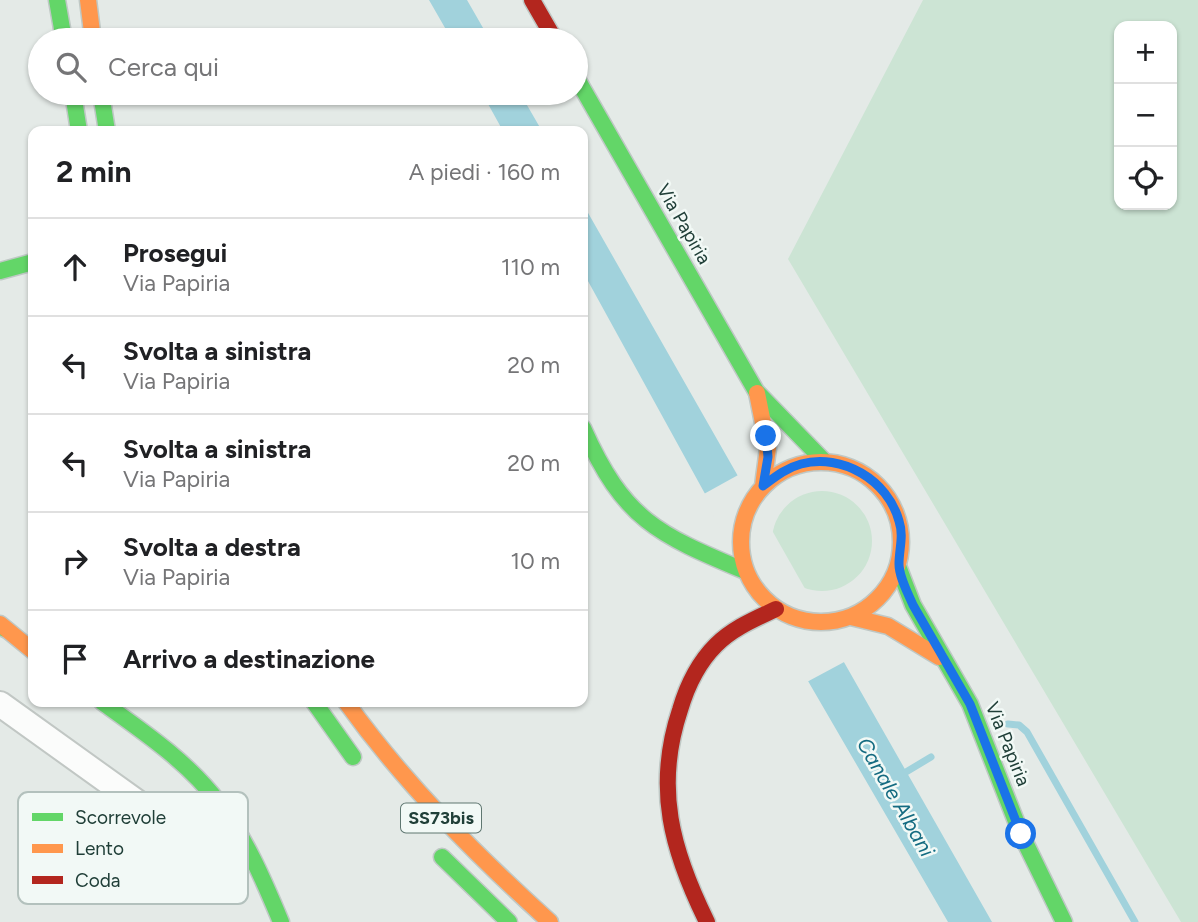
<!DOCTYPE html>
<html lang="it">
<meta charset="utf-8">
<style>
body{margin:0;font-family:Figtree,sans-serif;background:#f2f2f2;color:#202124}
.controls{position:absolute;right:21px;top:21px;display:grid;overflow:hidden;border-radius:14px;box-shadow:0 2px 5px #0004}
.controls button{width:63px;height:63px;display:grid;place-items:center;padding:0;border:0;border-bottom:2px solid #e0e0e0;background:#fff;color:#202124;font:35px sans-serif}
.stop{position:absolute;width:21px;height:21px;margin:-16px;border:5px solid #1a73e8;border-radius:50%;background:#fff}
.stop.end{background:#1a73e8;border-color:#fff;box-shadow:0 2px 7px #0008}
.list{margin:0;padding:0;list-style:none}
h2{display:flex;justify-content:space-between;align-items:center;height:91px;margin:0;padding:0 28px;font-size:30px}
h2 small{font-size:23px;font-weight:400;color:#757577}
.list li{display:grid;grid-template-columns:46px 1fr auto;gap:21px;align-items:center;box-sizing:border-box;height:98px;padding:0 28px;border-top:2px solid #e0e0e0}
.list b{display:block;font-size:26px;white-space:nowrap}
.list p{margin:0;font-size:23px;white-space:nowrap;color:#757577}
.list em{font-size:23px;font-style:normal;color:#757577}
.icon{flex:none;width:38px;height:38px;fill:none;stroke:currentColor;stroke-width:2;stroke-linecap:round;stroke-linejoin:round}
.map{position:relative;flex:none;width:1198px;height:922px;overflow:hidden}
.search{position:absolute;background:#fff;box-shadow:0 2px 5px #0004;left:28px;top:28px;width:560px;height:77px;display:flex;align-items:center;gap:18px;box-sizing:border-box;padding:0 24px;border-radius:38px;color:#757577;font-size:26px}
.panel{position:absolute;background:#fff;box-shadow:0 2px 5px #0004;left:28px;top:126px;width:560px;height:581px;border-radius:14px}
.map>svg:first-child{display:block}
.green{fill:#cce4d4;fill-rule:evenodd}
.water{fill:#a1d2dc}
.pier{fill:#e4eae7}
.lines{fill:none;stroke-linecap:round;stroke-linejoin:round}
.stream{stroke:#a1d2dc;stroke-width:7}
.street-casing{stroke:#c1c7c4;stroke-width:28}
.fast-casing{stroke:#bfc8c5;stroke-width:19}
.slow-casing{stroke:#bfc8c5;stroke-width:19}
.jam-casing{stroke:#bfc8c5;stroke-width:19}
.street{stroke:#fbfcfb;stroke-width:24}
.fast{stroke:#63d668;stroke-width:16}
.slow{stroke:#ff974d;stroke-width:16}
.jam{stroke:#b3261e;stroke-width:16}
.route{stroke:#1a73e8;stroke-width:9}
.labels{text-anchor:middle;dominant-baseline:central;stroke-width:5;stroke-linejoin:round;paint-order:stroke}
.shield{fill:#f2f9f6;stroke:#5f7771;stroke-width:2}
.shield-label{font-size:18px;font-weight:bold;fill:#203f38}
.street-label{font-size:19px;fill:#203f38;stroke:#f2f9f6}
.water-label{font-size:21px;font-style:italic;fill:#146b81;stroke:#f2f9f6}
.key{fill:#f2f9f6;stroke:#b3c1bd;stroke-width:2}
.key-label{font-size:19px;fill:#203f38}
</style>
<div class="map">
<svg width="1198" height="922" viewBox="0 0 1198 922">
<rect width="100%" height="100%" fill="#e4eae7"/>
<path class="green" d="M923,0H1198V922H1181L788,259ZM1119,26H1172V205H1119Z
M772 541a50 50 0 1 1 100 0a50 50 0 1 1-100 0Z"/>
<path class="water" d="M429,0H467L490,40H452Z
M482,93H520L542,131H503Z
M583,204L992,922H948L808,681L583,272Z"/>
<path class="pier" d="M740,474L846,661L805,683L702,495Z"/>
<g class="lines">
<path class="stream" d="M1008,724L1019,725L1027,732L1135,922
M901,775L931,757"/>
<defs>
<path id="street" d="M0,704L138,803"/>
<path id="fast" d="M57,0L64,40
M576,77L756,391L824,461
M73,93L79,131
M101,93L107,131
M0,271L33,262
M583,428C624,520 657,534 745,571
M898,566L913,605L970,704L1021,834L1064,922
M0,626L5,629
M102,702C144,732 188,762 219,803C246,839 264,881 281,922
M314,702L353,757
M442,857L509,922"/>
<path id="slow" d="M88,0L93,40
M757,393L768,448L763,486
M741 542a80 80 0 1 1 160 0a80 80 0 1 1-160 0Z
M851,617L888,626L939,657
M0,624L33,651
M346,702C405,784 475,854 550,922"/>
<path id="jam" d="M532,0L555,40
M707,922C672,851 654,788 680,710C687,686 698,663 716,645C733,628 755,619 776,609"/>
</defs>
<use href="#street" class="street-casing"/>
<use href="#fast" class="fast-casing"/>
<use href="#slow" class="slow-casing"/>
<use href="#jam" class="jam-casing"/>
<use href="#street" class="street"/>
<use href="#fast" class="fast"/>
<use href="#slow" class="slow"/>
<use href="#jam" class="jam"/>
</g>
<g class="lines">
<path class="route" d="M766,436L768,457L763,486C775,477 786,468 801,464C842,453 888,480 899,521C904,536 899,549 899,564C899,577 908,593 913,605L970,704L1021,834"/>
</g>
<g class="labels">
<rect class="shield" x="401" y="803.5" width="80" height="29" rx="5"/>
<g class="shield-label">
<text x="441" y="818">SS73bis</text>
</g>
<g class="street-label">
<text transform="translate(684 224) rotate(60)">Via Papiria</text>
<text transform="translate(1008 744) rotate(68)">Via Papiria</text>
</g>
<g class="water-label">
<text transform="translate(896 797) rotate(60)">Canale Albani</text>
</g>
</g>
<rect x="18" y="792" width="230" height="112" rx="10" class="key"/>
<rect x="32" y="813" width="31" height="8" fill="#63d668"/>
<rect x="32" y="844" width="31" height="9" fill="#ff974d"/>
<rect x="32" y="876" width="31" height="8" fill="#b3261e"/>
<g class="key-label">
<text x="75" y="824">Scorrevole</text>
<text x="75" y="855">Lento</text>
<text x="75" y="887">Coda</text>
</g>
</svg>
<div class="controls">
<button>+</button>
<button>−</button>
<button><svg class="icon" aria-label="locate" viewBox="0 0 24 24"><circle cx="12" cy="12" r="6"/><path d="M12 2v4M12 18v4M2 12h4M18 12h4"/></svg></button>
</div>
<div class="stop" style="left:1021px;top:834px"></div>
<div class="stop end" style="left:766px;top:436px"></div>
<div class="search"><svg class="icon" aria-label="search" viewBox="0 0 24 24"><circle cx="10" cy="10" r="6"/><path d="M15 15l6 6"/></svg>Cerca qui</div>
<section class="panel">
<h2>2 min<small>A piedi · 160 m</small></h2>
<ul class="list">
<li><svg class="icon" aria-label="ahead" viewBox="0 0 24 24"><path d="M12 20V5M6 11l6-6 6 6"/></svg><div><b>Prosegui</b><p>Via Papiria</p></div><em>110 m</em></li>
<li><svg class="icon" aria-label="left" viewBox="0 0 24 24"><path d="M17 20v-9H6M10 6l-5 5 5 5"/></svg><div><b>Svolta a sinistra</b><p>Via Papiria</p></div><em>20 m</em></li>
<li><svg class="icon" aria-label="left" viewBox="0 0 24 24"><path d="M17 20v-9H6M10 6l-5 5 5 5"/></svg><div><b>Svolta a sinistra</b><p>Via Papiria</p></div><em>20 m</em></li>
<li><svg class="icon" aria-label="right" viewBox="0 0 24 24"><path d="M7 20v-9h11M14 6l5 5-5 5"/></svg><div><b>Svolta a destra</b><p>Via Papiria</p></div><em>10 m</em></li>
<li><svg class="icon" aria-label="arrive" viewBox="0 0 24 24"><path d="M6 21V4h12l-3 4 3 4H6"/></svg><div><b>Arrivo a destinazione</b></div></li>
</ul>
</section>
</div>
